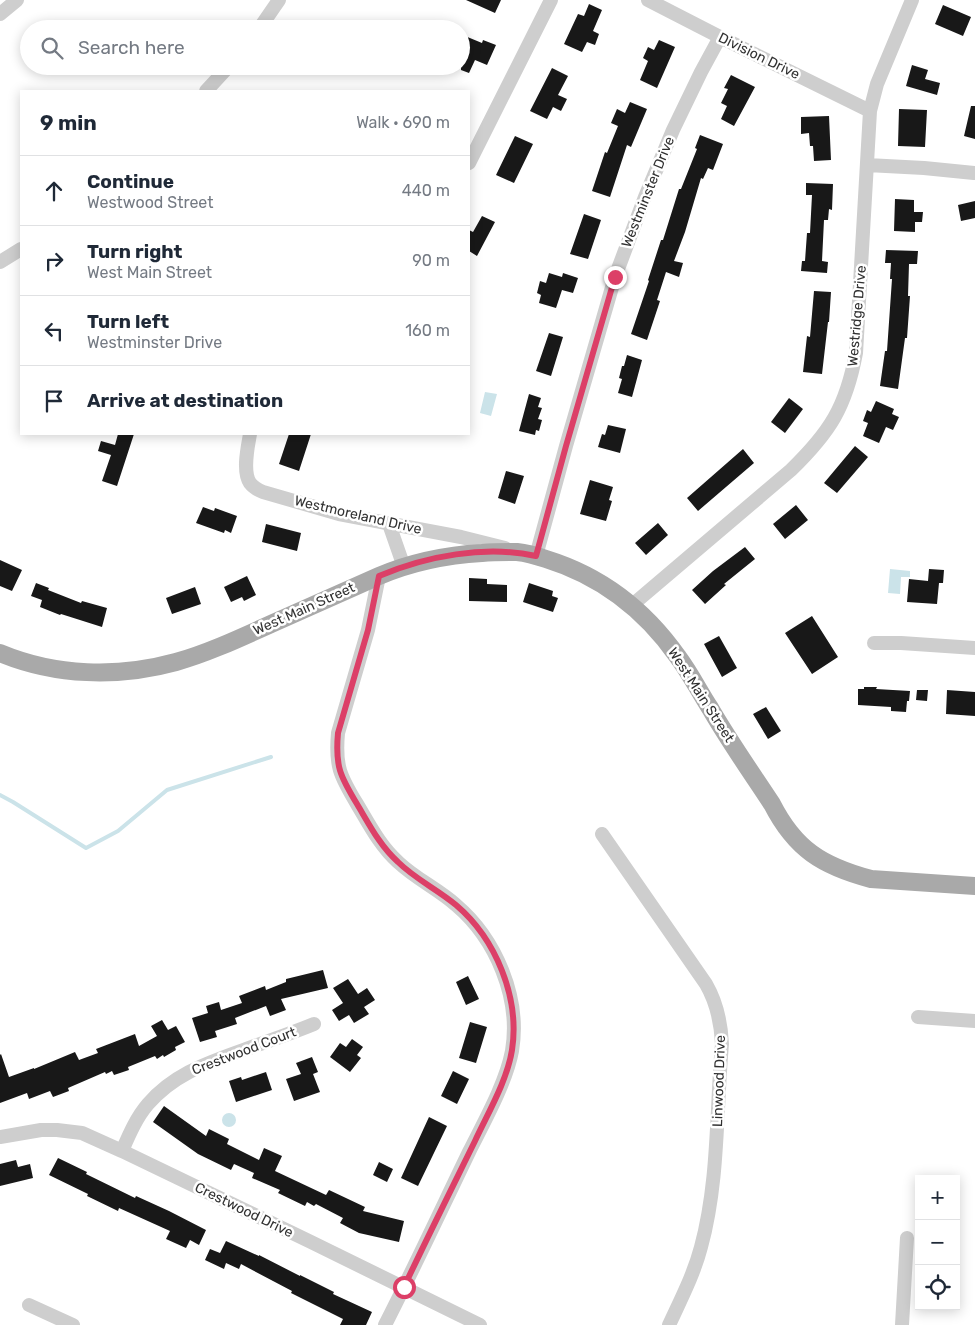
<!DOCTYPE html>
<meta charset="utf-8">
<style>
body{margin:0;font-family:Rubik,sans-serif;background:#f2f2f3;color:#1f2937}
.controls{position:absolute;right:15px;bottom:15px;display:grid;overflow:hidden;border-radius:0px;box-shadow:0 2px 12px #0003}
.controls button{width:45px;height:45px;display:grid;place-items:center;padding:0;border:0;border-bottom:1px solid #e0e1e3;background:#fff;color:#1f2937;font:25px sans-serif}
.stop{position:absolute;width:15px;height:15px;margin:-11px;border:4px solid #dc3f67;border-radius:50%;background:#fff}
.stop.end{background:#dc3f67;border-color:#fff;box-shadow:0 1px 5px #0008}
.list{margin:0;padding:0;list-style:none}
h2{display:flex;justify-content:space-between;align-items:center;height:65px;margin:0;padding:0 20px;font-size:21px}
h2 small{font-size:16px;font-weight:400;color:#747a83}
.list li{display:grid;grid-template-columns:32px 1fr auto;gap:15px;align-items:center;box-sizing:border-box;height:70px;padding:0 20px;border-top:1px solid #e0e1e3}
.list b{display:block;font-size:19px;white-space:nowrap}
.list p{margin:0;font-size:16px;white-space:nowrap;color:#747a83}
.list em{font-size:16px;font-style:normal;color:#747a83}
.icon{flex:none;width:28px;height:28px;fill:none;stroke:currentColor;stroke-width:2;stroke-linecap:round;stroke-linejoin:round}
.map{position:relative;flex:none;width:975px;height:1325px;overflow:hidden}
.search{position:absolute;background:#fff;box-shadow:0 2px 12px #0003;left:20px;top:20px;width:450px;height:55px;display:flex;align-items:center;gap:12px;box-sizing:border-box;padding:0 18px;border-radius:28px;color:#747a83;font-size:19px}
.panel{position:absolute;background:#fff;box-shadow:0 2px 12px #0003;left:20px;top:90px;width:450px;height:345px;border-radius:0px}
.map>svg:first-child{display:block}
.water{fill:#cbe3e9}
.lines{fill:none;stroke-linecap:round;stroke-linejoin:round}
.stream{stroke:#cbe3e9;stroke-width:4}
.building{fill:#181818}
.minor{stroke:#cecece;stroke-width:14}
.major{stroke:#a9a9a9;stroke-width:18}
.route{stroke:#dc3f67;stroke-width:6}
.labels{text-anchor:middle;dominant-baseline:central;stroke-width:5;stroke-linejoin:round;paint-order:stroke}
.street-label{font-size:14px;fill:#313131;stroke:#fff}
</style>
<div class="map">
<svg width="975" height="1325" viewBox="0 0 975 1325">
<rect width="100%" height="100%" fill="#fff"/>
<path class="water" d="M485,392L497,394L491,416L480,413Z
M890,569L910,571V577H901L900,594L888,593Z
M222 1120a7 7 0 1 1 14 0a7 7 0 1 1-14 0Z"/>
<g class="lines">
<path class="stream" d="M0,795L13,802L86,848L118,831L167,790L271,757"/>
</g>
<path class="building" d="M466,0H501L495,13Z
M589,4L602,10L593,31L599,34L595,45L587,42L582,52L564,44L578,14L584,16Z
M943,5L971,17L963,36L935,24Z
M465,36L482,43L483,40L496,45L487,65L475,60L469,73L461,70V43Z
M659,40L675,47L657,88L640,80L648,61L643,58L648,47L654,50Z
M912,65L928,70L925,79L940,83L937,95L906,86Z
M552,68L568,76L558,95L567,99L561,111L553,107L547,119L530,111Z
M731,75L755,87L734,126L721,119L727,106L721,103L728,89L724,88Z
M630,102L647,109L631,147L627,145L610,197L592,191L605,152L607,153L618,126L611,123L617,109L625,113Z
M971,106H975V139L964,136Z
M899,109L927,110L925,147L898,146Z
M829,116L831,160L814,161L813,146H810L809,133L801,134V117Z
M700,135L723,144L713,170L708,168L703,179L701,178L685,232L674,261L683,263L679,277L666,272L657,300L660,301L647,340L631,334L649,281L648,280L661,240H663L679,189H681L697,149L695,148Z
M515,136L533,144L514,183L496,175Z
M806,183L833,184L832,210L829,209L828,220H824L822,261L828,262L827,273L801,271L802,261H805L807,233H810L812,195H806Z
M895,199L914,200V212H923L922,222H915V232L894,231Z
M975,201V218L961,221L958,205Z
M584,214L601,220L588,259L570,254Z
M482,216L495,222L477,256L469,251V230L473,232Z
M886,250L918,251L917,264H909L908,296H910L907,338H905L898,389L880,386L885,351H887L892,279H890L891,263H885Z
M549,273L562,277L563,273L578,278L573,293L562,290L556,308L539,303L541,295L537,293L540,281L546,283Z
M814,291L831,292L829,322H828L822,374L803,372L807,336L810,337Z
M549,333L563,337L551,376L536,371Z
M627,355L642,360L632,397L618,393L622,379L619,378L622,366H624Z
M529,394L541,398L538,407L542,408L538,419L542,420L539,431L536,430L535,435L519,431Z
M789,398L803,409L785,433L771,422Z
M876,401L894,409L892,414L899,417L893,430L886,427L879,443L863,436L868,423L863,421L867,410L871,412Z
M608,425L626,429L620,453L598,447L602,434L605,435Z
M118,434H134L117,486L102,481L111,455L98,451L101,441L115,445Z
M289,434H311L299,471L279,464Z
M855,446L868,457L837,493L824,483Z
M743,449L754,463L698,511L687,498Z
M506,471L524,476L515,504L498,498Z
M590,480L613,487L609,500L612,501L606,521L580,514Z
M796,505L808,520L785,539L773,524Z
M203,507L214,511L215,508L237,516L231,533L225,530L224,533L196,523Z
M658,523L668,535L646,555L635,543Z
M266,524L301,533L297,551L262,542Z
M745,547L755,559L724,584L726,585L705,604L692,590L713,571Z
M0,560L22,570L12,591L0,586Z
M929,569L944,570L943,583H939L937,604L907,602L909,579L928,581Z
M247,576L256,595L244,601L242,597L231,602L224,587Z
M469,578L487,579V584L507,585V602L469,601Z
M36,583L49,588L48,590L81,603L82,601L107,608L102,627L61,614L60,615L40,607L42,600L31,596Z
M529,583L553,591L552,596L558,598L553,612L523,602Z
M195,587L201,604L172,614L166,598Z
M812,616L838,657L812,674L785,633Z
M719,636L737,668L722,677L704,644Z
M864,687H877L876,689L910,691L909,701H907L906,712L891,711V707L858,705V689H864Z
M917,690H928L927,701L916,700Z
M947,690L975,692V716L946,714Z
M766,707L781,731L768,739L753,714Z
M323,970L328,988L281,999L286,1010L270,1016L266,1006L235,1018L237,1024L215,1031L217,1037L200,1042L192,1018L208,1013L206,1006L219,1002L221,1010L242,1003L239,996L265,986L266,990L286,982V979Z
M468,976L479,999L466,1005L456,982Z
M348,979L358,994L367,988L375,1000L364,1007L369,1014L354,1023L349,1015L339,1021L332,1010L343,1003L333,988Z
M162,1020L168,1030L176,1026L185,1042L175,1047L176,1050L164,1057L163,1055L157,1059L155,1056L128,1067L129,1070L114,1075L112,1071L106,1074L105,1072L68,1088L69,1091L53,1097L50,1091L29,1099L27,1093L0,1103V1055L1,1054L9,1077L34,1068V1069L75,1052L79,1060L98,1053L96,1049L135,1034L139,1046L157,1036L151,1026Z
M470,1022L487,1027L476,1063L459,1058Z
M352,1039L363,1047L357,1055L361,1058L350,1072L330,1057L340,1043L346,1047Z
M312,1057L318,1072L313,1074L320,1092L294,1101L286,1079L301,1074L296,1063Z
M453,1071L469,1079L457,1104L441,1096Z
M266,1072L272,1090L236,1102L229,1081L241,1077L242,1080Z
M164,1106L206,1136L209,1129L229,1139L227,1144L259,1160L264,1148L282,1156L275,1171L326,1195L329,1190L365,1207L363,1211L404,1221L399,1242L359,1233L340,1223L343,1218L316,1204L314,1206L307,1202L305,1206L278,1193L280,1190L252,1178L254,1173L234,1164L231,1170L198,1154L153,1122Z
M429,1117L447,1126L418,1186L401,1178Z
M58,1158L87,1172L86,1174L135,1198L136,1196L169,1211L206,1230L199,1245L190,1240L186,1248L166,1239L170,1231L119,1208L118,1211L87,1196L88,1194L49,1175Z
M16,1160L18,1167L30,1164L33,1178L0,1186V1164Z
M379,1162L393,1169L387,1182L373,1175Z
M226,1241L259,1256V1255L300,1276V1275L334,1292L333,1294L372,1312L366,1325H340L343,1319L291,1293L292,1291L241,1264L239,1269L226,1263L224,1269L205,1260L210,1249L220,1253Z"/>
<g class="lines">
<path class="minor" d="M648,0L720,37L870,111
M0,14L17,0
M259,29L279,0
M206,91L229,66
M469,163L551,0
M867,165L924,168L974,173
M0,262L21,249
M250,434C248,446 242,471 250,483C253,487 258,490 263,492L339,514L461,537L505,548
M389,524L404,567
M536,556L566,446L615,277L645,197L673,130L701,72L720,37
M379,576L368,630L338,733C335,766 340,776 357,804C369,824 380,846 398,862C416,879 438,889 456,905C496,939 521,998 512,1051C506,1083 484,1122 469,1152C441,1210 414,1268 385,1325
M631,606L791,470C830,432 846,407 856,353L870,111L877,84L912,0
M874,643H901L975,648
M602,834L706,984C717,1003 721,1023 722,1044C716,1111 719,1181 701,1247C694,1274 681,1299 669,1325
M918,1017L975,1021
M0,1137L41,1130H57L82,1133L122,1151L311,1242L480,1325
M122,1151C129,1135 136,1118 148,1104C175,1073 208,1063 246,1049C269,1041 292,1033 314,1024
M29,1305L73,1325
M902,1325L907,1238"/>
<path class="major" d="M0,653C55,676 118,678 176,662C208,653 240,638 271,624C307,608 343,592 379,576C412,562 447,555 482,553C494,552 505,552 517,552C526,553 537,556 546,559C601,576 645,610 678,657C690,673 699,691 710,708C729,741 751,772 772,804C795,849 822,866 871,879L975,886"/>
</g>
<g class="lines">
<path class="route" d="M404,1287C427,1238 451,1190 475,1141C488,1113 507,1081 512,1050C520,998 496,939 456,905C437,889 415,879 398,862C380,846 369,824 357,804C340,776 335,766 338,733L368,630L379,576C426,556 485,545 536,556L566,446L615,277"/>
</g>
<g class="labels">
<g class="street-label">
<text transform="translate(759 56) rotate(26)">Division Drive</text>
<text transform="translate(648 192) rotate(-68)">Westminster Drive</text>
<text transform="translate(857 316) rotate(-85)">Westridge Drive</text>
<text transform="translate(358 515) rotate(13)">Westmoreland Drive</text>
<text transform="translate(304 609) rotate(-24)">West Main Street</text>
<text transform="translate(701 695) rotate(57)">West Main Street</text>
<text transform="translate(244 1051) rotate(-21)">Crestwood Court</text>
<text transform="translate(719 1081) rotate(-88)">Linwood Drive</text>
<text transform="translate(244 1210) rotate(26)">Crestwood Drive</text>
</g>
</g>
</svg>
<div class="controls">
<button>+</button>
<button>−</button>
<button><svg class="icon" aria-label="locate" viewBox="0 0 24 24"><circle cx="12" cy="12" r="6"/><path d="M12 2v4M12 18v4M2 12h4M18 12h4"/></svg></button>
</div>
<div class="stop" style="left:404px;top:1287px"></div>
<div class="stop end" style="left:615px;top:277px"></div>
<div class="search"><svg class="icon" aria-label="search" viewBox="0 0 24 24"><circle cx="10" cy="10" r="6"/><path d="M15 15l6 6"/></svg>Search here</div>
<section class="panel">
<h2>9 min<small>Walk · 690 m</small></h2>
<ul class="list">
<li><svg class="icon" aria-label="ahead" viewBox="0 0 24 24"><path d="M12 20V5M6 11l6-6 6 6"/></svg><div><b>Continue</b><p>Westwood Street</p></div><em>440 m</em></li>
<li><svg class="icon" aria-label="right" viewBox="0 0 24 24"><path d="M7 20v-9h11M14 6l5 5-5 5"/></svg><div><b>Turn right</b><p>West Main Street</p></div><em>90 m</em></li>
<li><svg class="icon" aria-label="left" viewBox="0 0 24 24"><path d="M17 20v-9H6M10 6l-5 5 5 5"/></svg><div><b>Turn left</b><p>Westminster Drive</p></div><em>160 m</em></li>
<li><svg class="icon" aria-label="arrive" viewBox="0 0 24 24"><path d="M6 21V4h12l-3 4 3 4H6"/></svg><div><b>Arrive at destination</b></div></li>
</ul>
</section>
</div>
